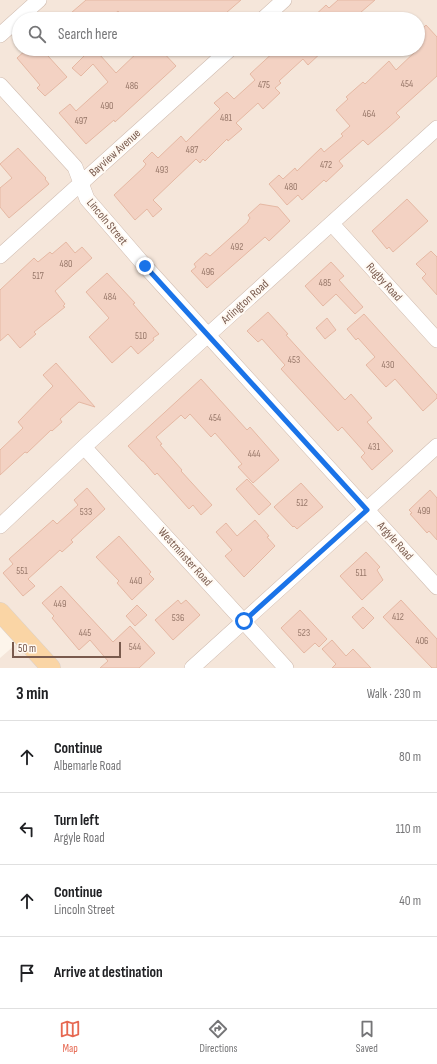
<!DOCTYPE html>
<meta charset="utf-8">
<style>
body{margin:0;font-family:"Sofia Sans Condensed",sans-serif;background:#f6f6f6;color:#202124}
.scale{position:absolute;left:12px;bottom:10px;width:109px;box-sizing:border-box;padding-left:4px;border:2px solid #795a4d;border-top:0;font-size:11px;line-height:14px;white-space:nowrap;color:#795a4d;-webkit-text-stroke:3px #fff9f2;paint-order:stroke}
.stop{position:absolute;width:12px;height:12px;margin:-9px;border:3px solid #1a73e8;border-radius:50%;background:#fff}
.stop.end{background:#1a73e8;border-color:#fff;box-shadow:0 1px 4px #0008}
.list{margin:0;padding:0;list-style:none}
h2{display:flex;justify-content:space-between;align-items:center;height:52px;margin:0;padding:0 16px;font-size:17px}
h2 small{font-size:13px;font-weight:400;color:#757577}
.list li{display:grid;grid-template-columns:26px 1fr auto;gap:12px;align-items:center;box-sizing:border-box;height:72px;padding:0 16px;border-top:1px solid #e0e0e0}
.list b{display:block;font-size:15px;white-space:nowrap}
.list p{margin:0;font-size:13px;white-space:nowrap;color:#757577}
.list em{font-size:13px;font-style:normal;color:#757577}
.icon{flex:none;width:22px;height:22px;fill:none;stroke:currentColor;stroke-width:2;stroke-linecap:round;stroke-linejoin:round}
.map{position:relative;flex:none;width:437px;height:668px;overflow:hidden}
.search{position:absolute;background:#fff;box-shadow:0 1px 3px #0004;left:12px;right:12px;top:12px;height:44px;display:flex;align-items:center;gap:10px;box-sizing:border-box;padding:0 14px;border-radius:22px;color:#757577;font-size:15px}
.sheet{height:340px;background:#fff}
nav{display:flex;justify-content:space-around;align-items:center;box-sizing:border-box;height:56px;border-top:1px solid #e0e0e0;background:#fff;font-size:11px;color:#757577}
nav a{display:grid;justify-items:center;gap:2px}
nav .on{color:#e66851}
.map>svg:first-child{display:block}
.residential{fill:#f5e6da;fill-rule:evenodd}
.building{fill:#f3d2c3;stroke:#e5b8a3}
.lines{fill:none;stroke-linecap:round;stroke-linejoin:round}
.minor-casing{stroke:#d0bcb0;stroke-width:16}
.major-casing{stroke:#d9d1cd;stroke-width:20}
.minor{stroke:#fff;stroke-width:15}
.major{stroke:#fad5a5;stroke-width:19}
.route{stroke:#1a73e8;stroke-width:5}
.labels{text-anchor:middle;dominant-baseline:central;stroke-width:4;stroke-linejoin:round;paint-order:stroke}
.number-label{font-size:10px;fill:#98786a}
.street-label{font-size:12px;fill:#795a4d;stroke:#fff9f2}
</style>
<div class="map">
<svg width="437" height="668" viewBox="0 0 437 668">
<rect width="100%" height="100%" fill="#fdf5eb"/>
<path class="residential" d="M0,0H437V668H0V658L23,638L0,612ZM19,19H418V49H19Z"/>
<path class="building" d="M86,0H241L219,19H125L118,11L109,19H64Z
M338,0H375L353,19H311L326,5L329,8Z
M426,25L437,37V76L396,113L400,117L389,127L368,145L363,140L339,161L343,166L326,182L324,180L302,200L298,195L287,205L269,184L279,175L283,179L295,168L297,171L321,148L324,152L343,136L341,134L350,126L336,110L348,99L346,97L363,82L365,84L389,61L396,70L418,49V33Z
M27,49H56L48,56L67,77L45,96L37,88L40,85L17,58Z
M80,49H107L100,55L116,73L141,49H160L176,66L115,122L114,120L86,144L59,113L70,104L76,111L108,82L93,64L81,76L72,68L85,55Z
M277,49H325L308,65L303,59L279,81L281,83L275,88L280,93L263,109L258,103L236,123L242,129L228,141L227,139L205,161L203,159L200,163L196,159L153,200L162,209L153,217L147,209L135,220L114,195L144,167L146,164L143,161L152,152L158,158L181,136L186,142L220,109L214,103L227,92L234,99L255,80L250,74Z
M18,148L46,178L45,179L49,184L9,218L0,207V188L12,178L0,164Z
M407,199L428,221L393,252L389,247L387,249L372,231Z
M260,204L278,207L290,221L269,241L265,237L207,288L191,271L196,267L194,264L206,253L210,256L248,222V221L250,218L248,215Z
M66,242L75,253L82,247L92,258L55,291L65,304L63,306L65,307L34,332L36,334L20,348L8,334L0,341V290L34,258L38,262L50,252L52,254Z
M431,251L437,257V295L422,278L426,274L416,264Z
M331,262L344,276L339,280L363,307L355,314L336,294L323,306L305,286Z
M107,273L135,303L133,304L159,334L153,338L154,340L138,354L131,346L112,363L89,337L109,318L86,292Z
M268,312L288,334L286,335L345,400L351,394L372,418L367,422L393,451L372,470L361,457L365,453L342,427L338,431L281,369L285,365L262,339L258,342L247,331Z
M364,314L437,395V398L423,411L395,379L386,387L366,365L375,357L358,338L356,340L347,329Z
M327,318L336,330L325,339L316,328Z
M56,363L95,407L79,402L60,419L62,422L52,431L51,430L27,453L25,452L0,475V450L23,428L18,422L53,386L43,375Z
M201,379L247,430L250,427L279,460L253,483L238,467L242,464L215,433L211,437L190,414L185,419L181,415L156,437L162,444L160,445L182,470L181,471L212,505L201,515L193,505L189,509L157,473L155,475L143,461H142L128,446Z
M247,479L271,504L259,515L236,489Z
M301,483L323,507L297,529L294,526L293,527L274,507Z
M87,488L105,509L71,540L73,542L62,552L60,550L28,579L35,586L23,596L3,573L13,564L9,559L53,520L57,524L78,505L74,500Z
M430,490L437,498V540L429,531L427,533L410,514L412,513L409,510Z
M255,520L269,536L267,537L275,546L244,577L225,556L232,550L216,532L226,523L237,536Z
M119,536L151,572L149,574L154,579L132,600L117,583L119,581L96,557Z
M366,552L380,567L377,570L383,580L362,600L340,576Z
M61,586L113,642L130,626L155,653L139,668H100L108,661L90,640L79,650L52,618L54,616L42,603Z
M178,600L181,604L186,600L200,615L173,640L155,620Z
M401,600L437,639V668H432L383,617Z
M137,605L147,615L135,626L126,616Z
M363,607L374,618L363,629L352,617Z
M300,610L327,639L319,647L315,643L304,653L281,628Z
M332,640L346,656L353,649L371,668H332L336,664L322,649Z"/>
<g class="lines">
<defs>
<path id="minor" d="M263,19L284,0
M0,35L39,0
M0,85L75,167L87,199L145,266L437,587
M332,224L437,340
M0,256L230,49
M84,447L286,668
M0,526L84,447L437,128
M192,668L437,446"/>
<path id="major" d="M0,612L51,668"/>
</defs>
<use href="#minor" class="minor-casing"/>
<use href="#major" class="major-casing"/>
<use href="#minor" class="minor"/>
<use href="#major" class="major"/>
</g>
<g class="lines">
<path class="route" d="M145,266L367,510L244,621"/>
</g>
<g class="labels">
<g class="number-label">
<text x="407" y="84">454</text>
<text x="264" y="85">475</text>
<text x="132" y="86">486</text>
<text x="107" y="106">490</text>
<text x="369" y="114">464</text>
<text x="226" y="118">481</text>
<text x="81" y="121">497</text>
<text x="192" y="150">487</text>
<text x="326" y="165">472</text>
<text x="162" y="170">493</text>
<text x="291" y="187">480</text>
<text x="237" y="247">492</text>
<text x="66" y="264">480</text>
<text x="208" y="272">496</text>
<text x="38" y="276">517</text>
<text x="325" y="283">485</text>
<text x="110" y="297">484</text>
<text x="141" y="336">510</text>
<text x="294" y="360">453</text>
<text x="388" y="365">430</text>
<text x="215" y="418">454</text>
<text x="374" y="447">431</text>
<text x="254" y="454">444</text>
<text x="302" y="503">512</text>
<text x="424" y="511">499</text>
<text x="86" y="512">533</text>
<text x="22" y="571">551</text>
<text x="361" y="573">511</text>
<text x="136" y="581">440</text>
<text x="60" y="604">449</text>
<text x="398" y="617">412</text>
<text x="178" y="618">536</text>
<text x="85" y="633">445</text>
<text x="304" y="633">523</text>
<text x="422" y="641">406</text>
<text x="135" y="647">544</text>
</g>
<g class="street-label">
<text transform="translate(115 153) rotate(-42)">Bayview Avenue</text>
<text transform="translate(107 222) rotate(50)">Lincoln Street</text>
<text transform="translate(384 282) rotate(48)">Rugby Road</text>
<text transform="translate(245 302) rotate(-42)">Arlington Road</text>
<text transform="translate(395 541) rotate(48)">Argyle Road</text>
<text transform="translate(185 557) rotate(48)">Westminster Road</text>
</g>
</g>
</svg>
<div class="scale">50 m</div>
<div class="stop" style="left:244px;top:621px"></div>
<div class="stop end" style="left:145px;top:266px"></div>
<div class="search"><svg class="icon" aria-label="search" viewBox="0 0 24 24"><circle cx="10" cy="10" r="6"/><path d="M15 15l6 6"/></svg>Search here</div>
</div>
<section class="sheet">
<h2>3 min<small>Walk · 230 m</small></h2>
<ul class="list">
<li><svg class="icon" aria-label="ahead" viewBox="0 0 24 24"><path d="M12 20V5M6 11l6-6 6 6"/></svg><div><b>Continue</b><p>Albemarle Road</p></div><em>80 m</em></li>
<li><svg class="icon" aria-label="left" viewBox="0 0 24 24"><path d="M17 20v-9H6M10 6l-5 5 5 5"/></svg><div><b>Turn left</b><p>Argyle Road</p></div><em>110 m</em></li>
<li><svg class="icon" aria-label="ahead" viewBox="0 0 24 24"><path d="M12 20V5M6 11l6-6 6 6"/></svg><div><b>Continue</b><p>Lincoln Street</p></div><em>40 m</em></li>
<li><svg class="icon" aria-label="arrive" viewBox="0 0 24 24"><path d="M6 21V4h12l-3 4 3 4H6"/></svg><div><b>Arrive at destination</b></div></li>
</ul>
</section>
<nav>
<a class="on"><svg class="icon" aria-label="map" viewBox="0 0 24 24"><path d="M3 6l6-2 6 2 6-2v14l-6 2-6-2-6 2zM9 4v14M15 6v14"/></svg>Map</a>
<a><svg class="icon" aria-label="directions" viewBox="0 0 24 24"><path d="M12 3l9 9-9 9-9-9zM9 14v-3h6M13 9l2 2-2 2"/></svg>Directions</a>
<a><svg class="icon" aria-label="saved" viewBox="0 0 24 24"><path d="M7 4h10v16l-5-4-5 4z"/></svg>Saved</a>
</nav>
